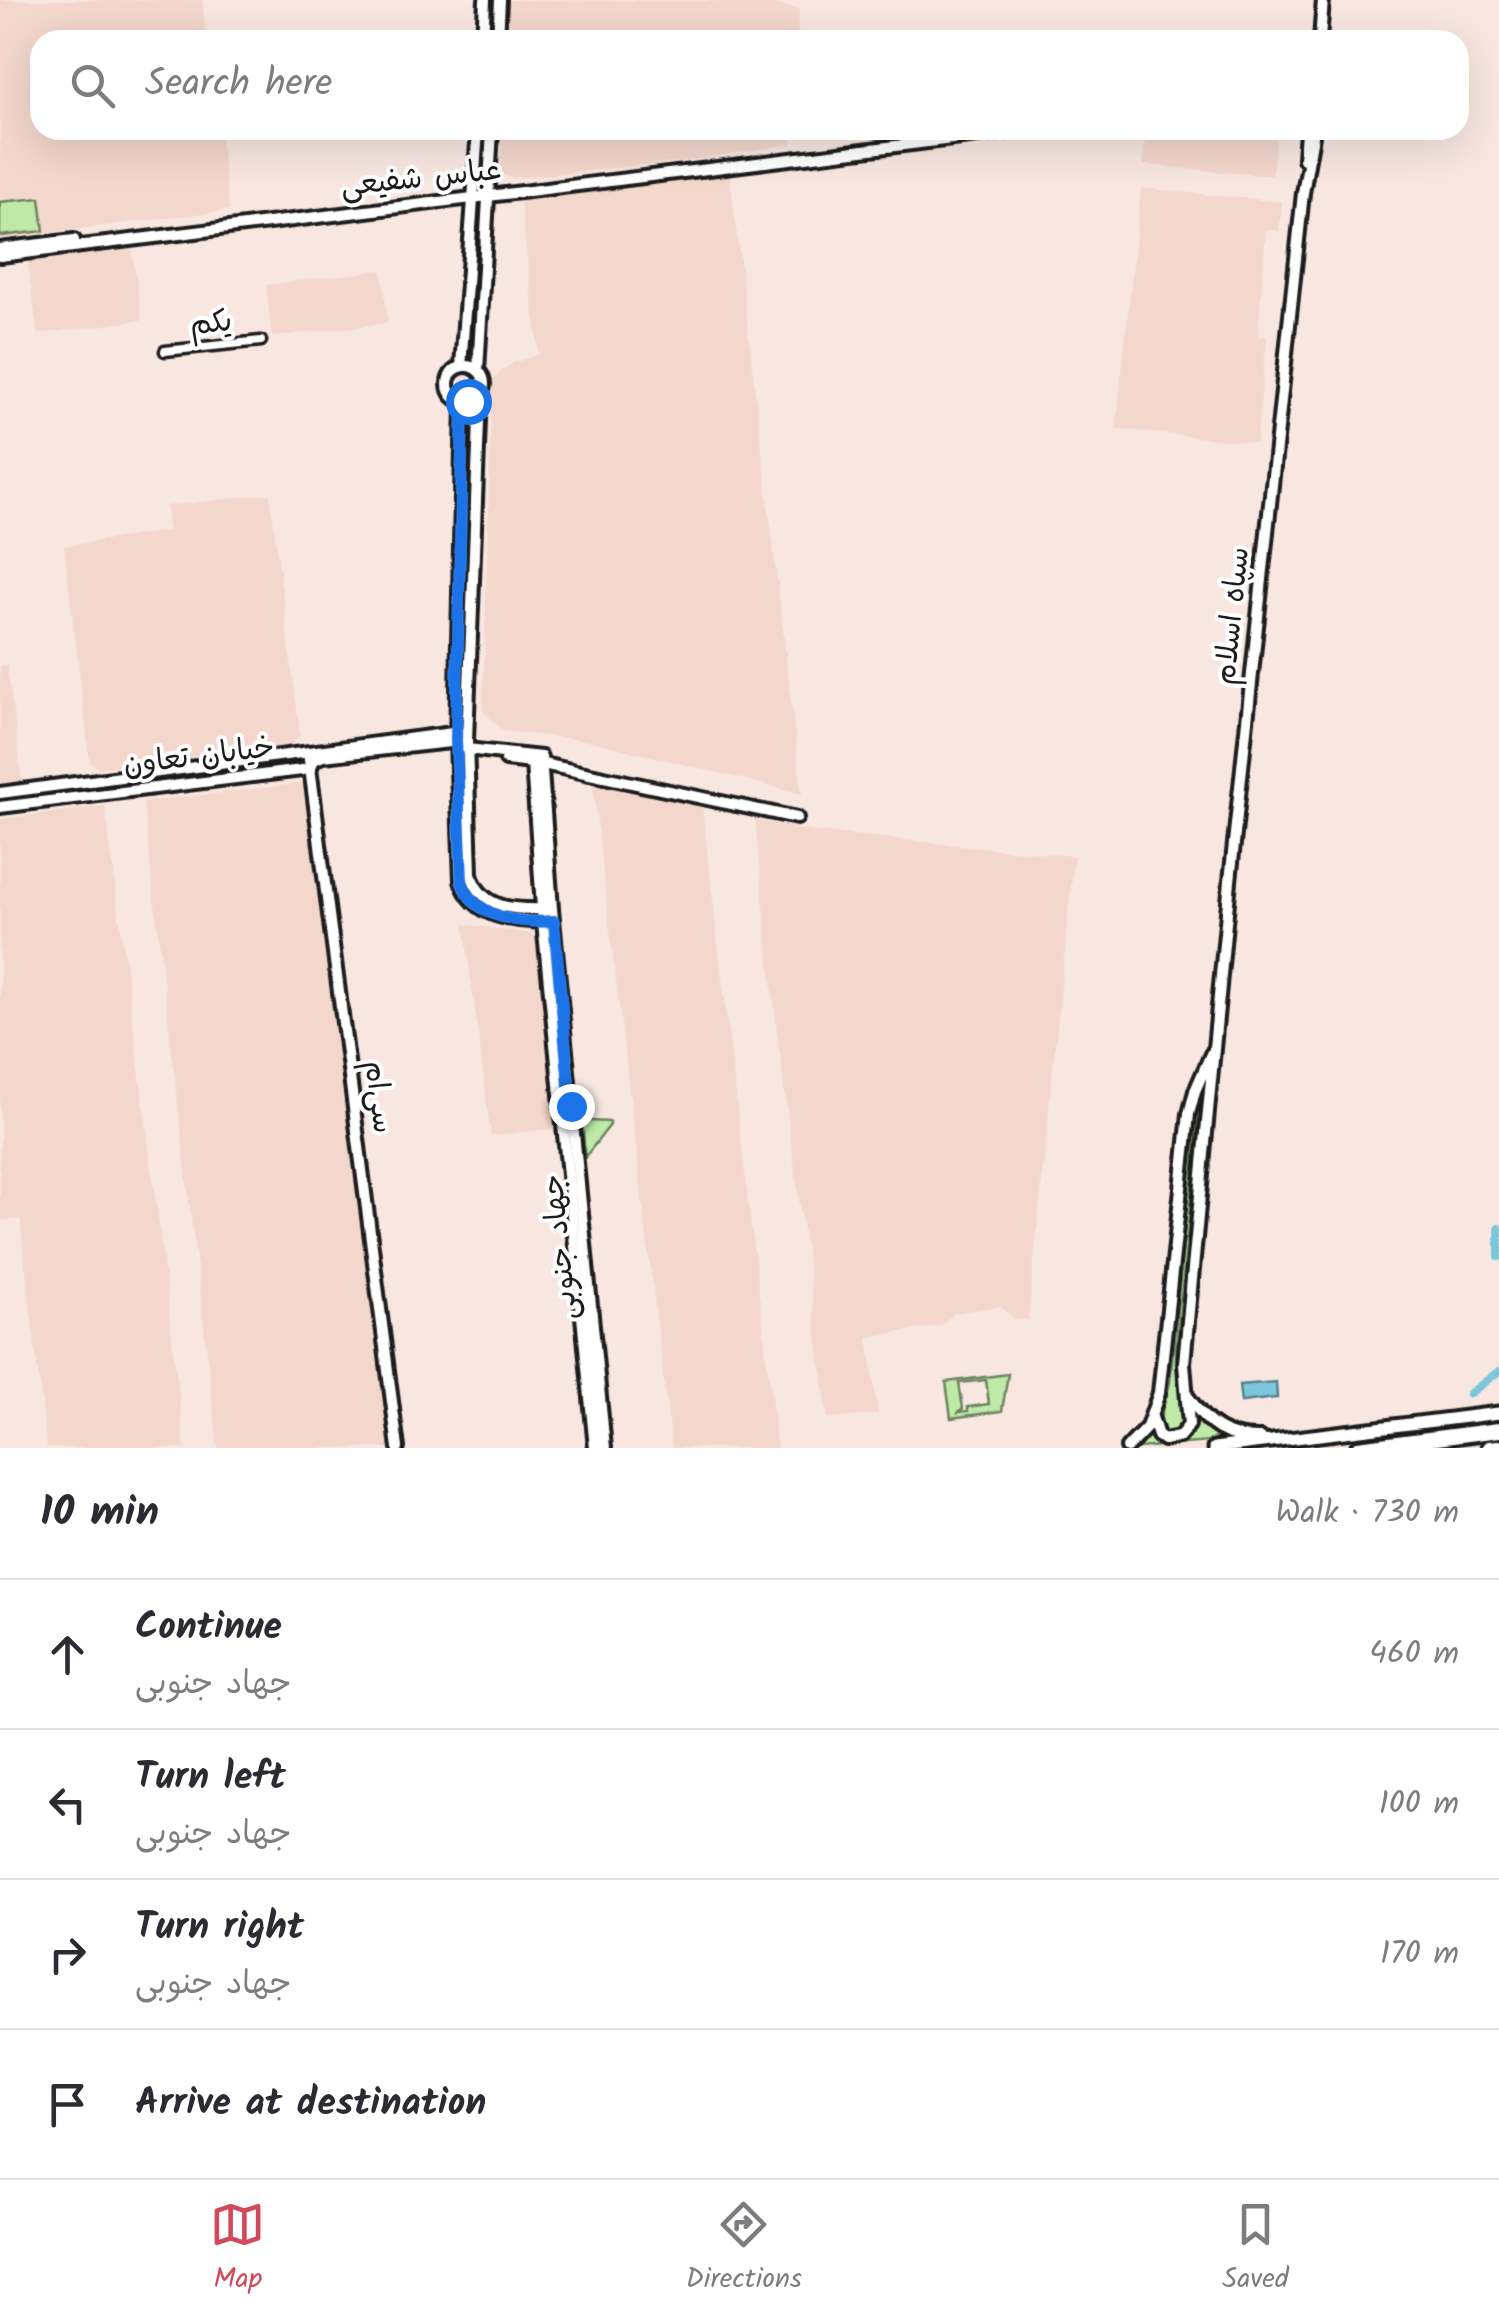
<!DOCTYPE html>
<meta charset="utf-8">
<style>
body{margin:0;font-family:Kalam,"Playpen Sans Arabic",sans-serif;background:#f7f7f7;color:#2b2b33}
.stop{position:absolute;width:30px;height:30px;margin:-22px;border:8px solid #1a73e8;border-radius:50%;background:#fff}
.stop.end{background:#1a73e8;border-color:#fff;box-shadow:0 2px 10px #0008}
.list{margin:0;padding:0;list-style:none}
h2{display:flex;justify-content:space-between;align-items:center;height:130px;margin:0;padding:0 40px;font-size:42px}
h2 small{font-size:32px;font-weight:400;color:#7c7c81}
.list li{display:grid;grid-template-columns:65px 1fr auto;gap:30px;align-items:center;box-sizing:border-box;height:150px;padding:0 40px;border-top:2px solid #e1e1e2}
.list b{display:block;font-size:38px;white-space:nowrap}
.list p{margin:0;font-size:32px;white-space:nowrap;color:#7c7c81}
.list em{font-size:32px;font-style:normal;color:#7c7c81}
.icon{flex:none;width:55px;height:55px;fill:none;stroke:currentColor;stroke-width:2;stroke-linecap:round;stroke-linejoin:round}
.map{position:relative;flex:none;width:1499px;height:1448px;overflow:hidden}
.search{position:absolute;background:#fff;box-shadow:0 10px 40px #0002;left:30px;right:30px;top:30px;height:110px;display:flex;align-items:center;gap:25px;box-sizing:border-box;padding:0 35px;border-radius:30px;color:#7c7c81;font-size:38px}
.sheet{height:730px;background:#fff}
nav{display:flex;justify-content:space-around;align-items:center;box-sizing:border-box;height:140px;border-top:2px solid #e1e1e2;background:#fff;font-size:28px;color:#7c7c81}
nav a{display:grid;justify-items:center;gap:5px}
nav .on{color:#d1495b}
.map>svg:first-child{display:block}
.built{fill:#f3d6cc}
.green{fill:#bee9a6;stroke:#6d8261;stroke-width:2.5;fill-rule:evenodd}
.water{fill:#7bc6db;stroke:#55828f;stroke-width:2.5}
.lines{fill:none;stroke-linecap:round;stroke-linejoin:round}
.canal{stroke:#7bc6db;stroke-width:8}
.street-casing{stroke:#1c1c1c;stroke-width:15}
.secondary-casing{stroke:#1c1c1c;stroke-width:18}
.primary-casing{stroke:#1c1c1c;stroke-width:19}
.highway-casing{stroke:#1c1c1c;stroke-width:21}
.street{stroke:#fff;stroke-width:8}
.secondary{stroke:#fff;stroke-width:10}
.primary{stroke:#fff;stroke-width:11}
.highway{stroke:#fff;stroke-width:14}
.route{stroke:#1a73e8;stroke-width:12}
.labels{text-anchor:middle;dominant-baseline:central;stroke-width:8;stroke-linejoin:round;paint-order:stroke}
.street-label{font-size:30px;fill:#1c1c1c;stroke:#fff}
</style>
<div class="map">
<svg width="1499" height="1448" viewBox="0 0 1499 1448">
<rect width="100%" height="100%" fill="#f8e7e1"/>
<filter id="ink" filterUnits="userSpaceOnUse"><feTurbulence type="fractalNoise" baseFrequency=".01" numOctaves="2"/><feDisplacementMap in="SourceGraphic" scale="20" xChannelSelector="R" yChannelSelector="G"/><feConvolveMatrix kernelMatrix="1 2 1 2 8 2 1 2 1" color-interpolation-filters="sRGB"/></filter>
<g filter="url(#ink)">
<path class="built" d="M0,0H202L207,40H40V130H219L229,210L0,239Z
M509,0L759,1L799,9L797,40H507Z
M503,130H793L792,144L679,162L513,178L500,175Z
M1146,130H1277L1272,176L1143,165Z
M730,175L802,794L591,741L503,731L483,711L492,383L500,372L513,363L539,354L520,201Z
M1141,188L1282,202L1279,231L1266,230L1258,336L1267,337L1256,443L1116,429Z
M132,248L142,320L38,334L28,264L32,260Z
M382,270L388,323L272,337L266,285Z
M270,494L300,734L293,744L98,768L90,762L64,546L168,531L166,506Z
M7,665L22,780L0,783V666Z
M592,780L702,807L777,1448H672Z
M306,783L390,1448H218L143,802Z
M105,806L154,1185L185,1448H47L20,1219L0,1221V819Z
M755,820L809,831L1074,856L1028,1320H1015L1000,1306L954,1313L940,1326L868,1337L878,1414L828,1419L778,1041Z
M464,924L532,934L542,945L558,1128L491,1136Z"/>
<path class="green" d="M40,198L44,231L0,236V202Z
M1197,1096L1200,1105L1176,1350L1177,1379L1187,1421L1182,1431L1165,1437L1159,1433L1158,1425L1170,1383Z
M582,1116L589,1121L610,1122V1125L585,1157Z
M1008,1374L1002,1411L951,1418L946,1382ZM986,1380L989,1404L968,1407V1411L959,1412L963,1408L959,1383Z
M1193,1407L1207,1427L1233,1440L1138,1448L1152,1432L1153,1436L1183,1438L1194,1427Z"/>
<path class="water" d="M1276,1382L1277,1398L1241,1402L1239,1385Z"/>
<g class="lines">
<path class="canal" d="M1499,1228V1257
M1469,1394L1499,1371"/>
<defs>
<path id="street" d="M165,351L261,341"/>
<path id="secondary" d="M483,40L485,0
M498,40L500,0
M1320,40L1323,0
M1304,159L1306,130
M0,249L74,240
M0,256L1026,130
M448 384a18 18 0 1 1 36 0a18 18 0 1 1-36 0Z
M461,367L478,130
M478,371L492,130
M480,394L467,740L471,875C482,910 515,910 547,909
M463,401L456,741L461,881C474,918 512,921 547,922
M457,748L541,757L552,909L605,1448
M308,752L398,1448
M506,760L532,763L543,922L595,1448
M538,763L797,818
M0,793L460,732
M0,807L310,769L314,760L323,756L459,741
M1189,1398C1208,1426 1226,1439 1261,1438
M1152,1417L1158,1436L1164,1440L1179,1437L1189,1425L1184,1363L1230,881L1303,193L1314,130
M1127,1448L1147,1427L1159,1393L1189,1114L1195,1091L1211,1054"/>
<path id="primary" d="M1214,1448L1499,1413"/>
<path id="highway" d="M1358,1448L1499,1430
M1489,1448L1499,1447"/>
</defs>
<use href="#street" class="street-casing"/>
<use href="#secondary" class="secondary-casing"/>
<use href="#primary" class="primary-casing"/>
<use href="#highway" class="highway-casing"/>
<use href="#street" class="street"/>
<use href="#secondary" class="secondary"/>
<use href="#primary" class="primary"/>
<use href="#highway" class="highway"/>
</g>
</g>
<g class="lines" filter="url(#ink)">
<path class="route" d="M468,401H463L456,740L462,882C474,918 518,924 554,921L571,1106"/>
</g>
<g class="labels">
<g class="street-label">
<text transform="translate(421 179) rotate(-6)">عباس شفیعی</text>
<text transform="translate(211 324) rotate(-6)">یکم</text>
<text transform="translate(1233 616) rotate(-84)">سپاه اسلام</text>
<text transform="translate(199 757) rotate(-7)">خیابان تعاون</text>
<text transform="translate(378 1097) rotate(83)">سی‌ام</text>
<text transform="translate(561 1247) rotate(-96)">جهاد جنوبی</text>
</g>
</g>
</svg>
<div class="stop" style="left:468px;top:401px"></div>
<div class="stop end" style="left:571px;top:1106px"></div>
<div class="search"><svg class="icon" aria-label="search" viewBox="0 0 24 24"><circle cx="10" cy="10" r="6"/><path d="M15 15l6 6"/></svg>Search here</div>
</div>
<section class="sheet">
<h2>10 min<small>Walk · 730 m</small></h2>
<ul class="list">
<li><svg class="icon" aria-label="ahead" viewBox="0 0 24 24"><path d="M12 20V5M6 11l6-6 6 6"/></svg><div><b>Continue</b><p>جهاد جنوبی</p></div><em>460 m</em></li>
<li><svg class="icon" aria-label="left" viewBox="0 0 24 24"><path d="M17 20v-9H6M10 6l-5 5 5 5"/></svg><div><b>Turn left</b><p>جهاد جنوبی</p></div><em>100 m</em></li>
<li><svg class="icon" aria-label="right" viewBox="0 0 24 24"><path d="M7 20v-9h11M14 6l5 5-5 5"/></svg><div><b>Turn right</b><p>جهاد جنوبی</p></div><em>170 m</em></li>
<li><svg class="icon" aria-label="arrive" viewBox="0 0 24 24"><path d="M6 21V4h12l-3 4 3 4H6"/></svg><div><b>Arrive at destination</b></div></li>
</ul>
</section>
<nav>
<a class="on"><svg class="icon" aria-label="map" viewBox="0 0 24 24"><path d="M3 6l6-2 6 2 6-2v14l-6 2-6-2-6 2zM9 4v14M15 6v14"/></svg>Map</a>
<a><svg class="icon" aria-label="directions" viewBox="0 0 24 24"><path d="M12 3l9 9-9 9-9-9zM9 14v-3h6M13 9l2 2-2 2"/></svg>Directions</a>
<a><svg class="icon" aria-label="saved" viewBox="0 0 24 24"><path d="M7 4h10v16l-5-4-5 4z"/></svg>Saved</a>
</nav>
